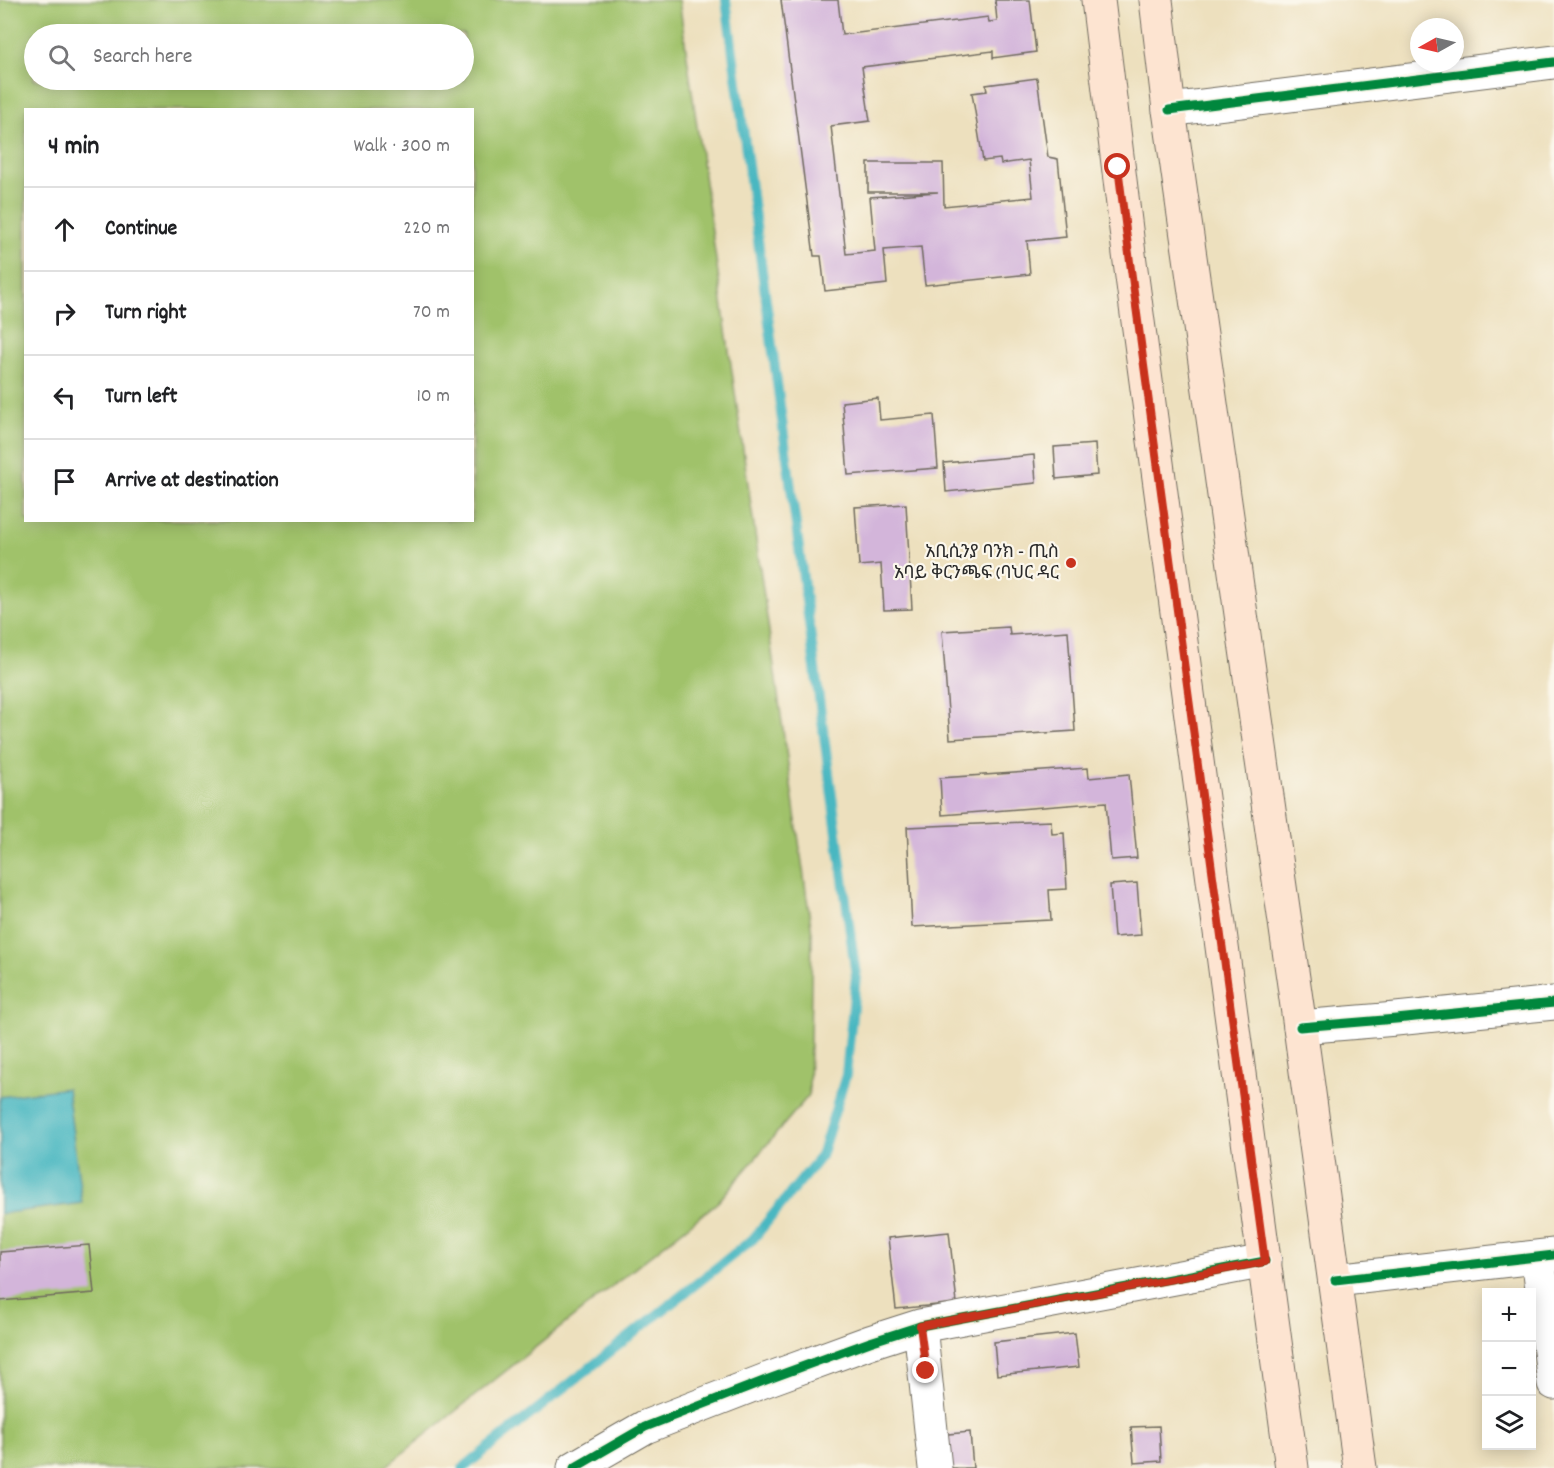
<!DOCTYPE html>
<meta charset="utf-8">
<style>
body{margin:0;font-family:Dekko,"Noto Sans Ethiopic",sans-serif;background:#f2f2f2;color:#202124}
.controls{position:absolute;right:18px;bottom:18px;display:grid;overflow:hidden;border-radius:0px;box-shadow:0 3px 15px #0003}
.controls button{width:54px;height:54px;display:grid;place-items:center;padding:0;border:0;border-bottom:2px solid #e0e0e0;background:#fff;color:#202124;font:30px sans-serif}
.compass{position:absolute;left:1410px;top:18px;width:54px;height:54px;border-radius:50%;background:#fff;box-shadow:0 3px 15px #0003;rotate:262deg}
.stop{position:absolute;width:18px;height:18px;margin:-14px;border:4px solid #c8321e;border-radius:50%;background:#fff}
.stop.end{background:#c8321e;border-color:#fff;box-shadow:0 2px 6px #0008}
.list{margin:0;padding:0;list-style:none}
h2{display:flex;justify-content:space-between;align-items:center;height:78px;margin:0;padding:0 24px;font-size:26px}
h2 small{font-size:20px;font-weight:400;color:#757577}
.list li{display:grid;grid-template-columns:39px 1fr auto;gap:18px;align-items:center;box-sizing:border-box;height:84px;padding:0 24px;border-top:2px solid #e0e0e0}
.list b{display:block;font-size:22px;white-space:nowrap}
.list em{font-size:20px;font-style:normal;color:#757577}
.icon{flex:none;width:33px;height:33px;fill:none;stroke:currentColor;stroke-width:2;stroke-linecap:round;stroke-linejoin:round}
.map{position:relative;flex:none;width:1554px;height:1468px;overflow:hidden}
.search{position:absolute;background:#fff;box-shadow:0 3px 15px #0003;left:24px;top:24px;width:450px;height:66px;display:flex;align-items:center;gap:15px;box-sizing:border-box;padding:0 21px;border-radius:33px;color:#757577;font-size:22px}
.panel{position:absolute;background:#fff;box-shadow:0 3px 15px #0003;left:24px;top:108px;width:450px;height:414px;border-radius:0px}
.map>svg:first-child{display:block}
.green{fill:#a0c26b;stroke:#66764b;stroke-width:1.5;fill-rule:evenodd}
.water{fill:#48b7c1;stroke:#3a7176;stroke-width:1.5}
.lines{fill:none;stroke-linecap:round;stroke-linejoin:round}
.stream{stroke:#48b7c1;stroke-width:10}
.building{fill:#d3b5da}
.minor-casing{stroke:#6f6a5e;stroke-width:35}
.secondary-casing{stroke:#6f6a5e;stroke-width:35}
.minor{stroke:#fff;stroke-width:33}
.secondary{stroke:#fde4d1;stroke-width:33}
.cycleway-casing{stroke:#fbf7ec;stroke-width:13}
.cycleway{stroke:#00873e;stroke-width:9}
.route{stroke:#c8321e;stroke-width:8}
.poi-dot{fill:#c8321e;stroke:#fbf7ec;stroke-width:2}
.labels{text-anchor:middle;dominant-baseline:central;stroke-width:4.5;stroke-linejoin:round;paint-order:stroke}
.poi-label{font-size:18px;fill:#2b2b2b;stroke:#fbf7ec;text-anchor:end}
</style>
<div class="map">
<svg width="1554" height="1468" viewBox="0 0 1554 1468">
<rect width="100%" height="100%" fill="#fbf7ec"/>
<filter id="ink" filterUnits="userSpaceOnUse"><feTurbulence type="fractalNoise" baseFrequency=".0167" numOctaves="2"/><feDisplacementMap in="SourceGraphic" scale="12" xChannelSelector="R" yChannelSelector="G"/><feConvolveMatrix kernelMatrix="1 2 1 2 8 2 1 2 1" color-interpolation-filters="sRGB"/></filter>
<filter id="wash" filterUnits="userSpaceOnUse"><feTurbulence type="fractalNoise" baseFrequency=".008" numOctaves="4" result="noise"/><feDisplacementMap in="SourceGraphic" scale="24" xChannelSelector="R" yChannelSelector="G"/><feGaussianBlur stdDeviation="1.35" result="paint"/><feColorMatrix in="noise" values="0 0 0 0 0 0 0 0 0 0 0 0 0 0 0 0 0 1.4 0 .05"/><feComposite in="paint" operator="in"/></filter>
<g filter="url(#wash)">
<rect width="100%" height="100%" fill="#ede0be"/>
<path class="green" d="M0,0H679L812,933L809,1095L718,1202L384,1468H0ZM34,34H464V80H34ZM26,110H472V520H26Z"/>
<path class="water" d="M67,1088L82,1203L0,1214V1097Z"/>
<g class="lines">
<path class="stream" d="M463,1468L753,1239L821,1156L846,1075L856,976L726,0"/>
</g>
<g id="blocks">
<path class="building" d="M781,0H838L842,35L988,17L989,22L997,21L995,0H1030L1036,52L993,58V51L862,67L870,121L831,126L846,254L875,251L870,197L938,192H868V163H943L944,206L1033,197L1029,160L1001,164L1000,159L983,161L972,93L987,91L986,85L1037,78L1048,157L1058,159L1066,237L1027,241L1030,274L925,285L921,247L884,250L887,284L825,291L821,256H814Z
M878,398L880,420L934,415L938,468L848,475L842,402Z
M1095,444L1097,475L1056,479L1054,447Z
M1034,455L1036,483L946,492L944,463Z
M906,504L912,609L884,610L881,564L859,566L855,507Z
M1009,627L1010,635L1068,631L1075,731L950,739L942,631Z
M1088,768L1089,778L1129,774L1137,858L1111,860L1106,802L942,815L940,778Z
M1051,821L1052,834L1064,833L1067,889L1049,890L1051,920L912,927L907,827Z
M1137,883L1141,935L1114,937L1110,885Z
M949,1232L957,1303L896,1309L888,1238Z
M89,1245L94,1293L0,1301V1252Z
M1075,1333L1079,1367L997,1375L994,1342Z
M1159,1426L1161,1461L1134,1463L1131,1427Z
M970,1432L973,1468H941L938,1435Z"/>
</g>
</g>
<g filter="url(#ink)">
<use href="#blocks" fill-opacity="0" stroke="#6f6a5e" stroke-width="1.5"/>
<g class="lines">
<defs>
<path id="minor" d="M1169,110L1554,62
M1300,1027L1396,1019L1554,1003
M1538,1257L1554,1383
M1335,1280L1554,1255
M920,1326L935,1468
M574,1468L645,1427L766,1380L870,1342L920,1326L1265,1261"/>
<path id="secondary" d="M1098,0L1130,262L1292,1468
M1156,0L1169,110L1300,1027L1360,1468"/>
</defs>
<use href="#minor" class="minor-casing"/>
<use href="#secondary" class="secondary-casing"/>
<use href="#minor" class="minor"/>
<use href="#secondary" class="secondary"/>
<defs>
<path id="cycleway" d="M1169,110L1554,62
M1300,1027L1396,1019L1554,1003
M1335,1280L1554,1255
M574,1468L645,1427L766,1380L870,1342L920,1326L1265,1261"/>
</defs>
<use href="#cycleway" class="cycleway-casing"/>
<use href="#cycleway" class="cycleway"/>
</g>
</g>
<g class="lines" filter="url(#ink)">
<path class="route" d="M926,1371L920,1326L1265,1262L1130,262L1118,167"/>
</g>
<circle class="poi-dot" cx="1071" cy="563" r="6"/>
<g class="labels">
<g class="poi-label">
<text x="1059" y="553">አቢሲንያ ባንክ - ጢስ<tspan x="1059" dy="21">አባይ ቅርንጫፍ (ባህር ዳር</tspan></text>
</g>
</g>
</svg>
<div class="controls">
<button>+</button>
<button>−</button>
<button><svg class="icon" aria-label="layers" viewBox="0 0 24 24"><path d="M12 4l9 5-9 5-9-5zM3 14l9 5 9-5"/></svg></button>
</div>
<svg class="compass" viewBox="-18 -18 36 36"><path d="M0-13l5 13h-10z" fill="#e53935"/><path d="M0 13l5-13h-10z" fill="#757577"/></svg>
<div class="stop" style="left:1118px;top:167px"></div>
<div class="stop end" style="left:926px;top:1371px"></div>
<div class="search"><svg class="icon" aria-label="search" viewBox="0 0 24 24"><circle cx="10" cy="10" r="6"/><path d="M15 15l6 6"/></svg>Search here</div>
<section class="panel">
<h2>4 min<small>Walk · 300 m</small></h2>
<ul class="list">
<li><svg class="icon" aria-label="ahead" viewBox="0 0 24 24"><path d="M12 20V5M6 11l6-6 6 6"/></svg><div><b>Continue</b></div><em>220 m</em></li>
<li><svg class="icon" aria-label="right" viewBox="0 0 24 24"><path d="M7 20v-9h11M14 6l5 5-5 5"/></svg><div><b>Turn right</b></div><em>70 m</em></li>
<li><svg class="icon" aria-label="left" viewBox="0 0 24 24"><path d="M17 20v-9H6M10 6l-5 5 5 5"/></svg><div><b>Turn left</b></div><em>10 m</em></li>
<li><svg class="icon" aria-label="arrive" viewBox="0 0 24 24"><path d="M6 21V4h12l-3 4 3 4H6"/></svg><div><b>Arrive at destination</b></div></li>
</ul>
</section>
</div>
